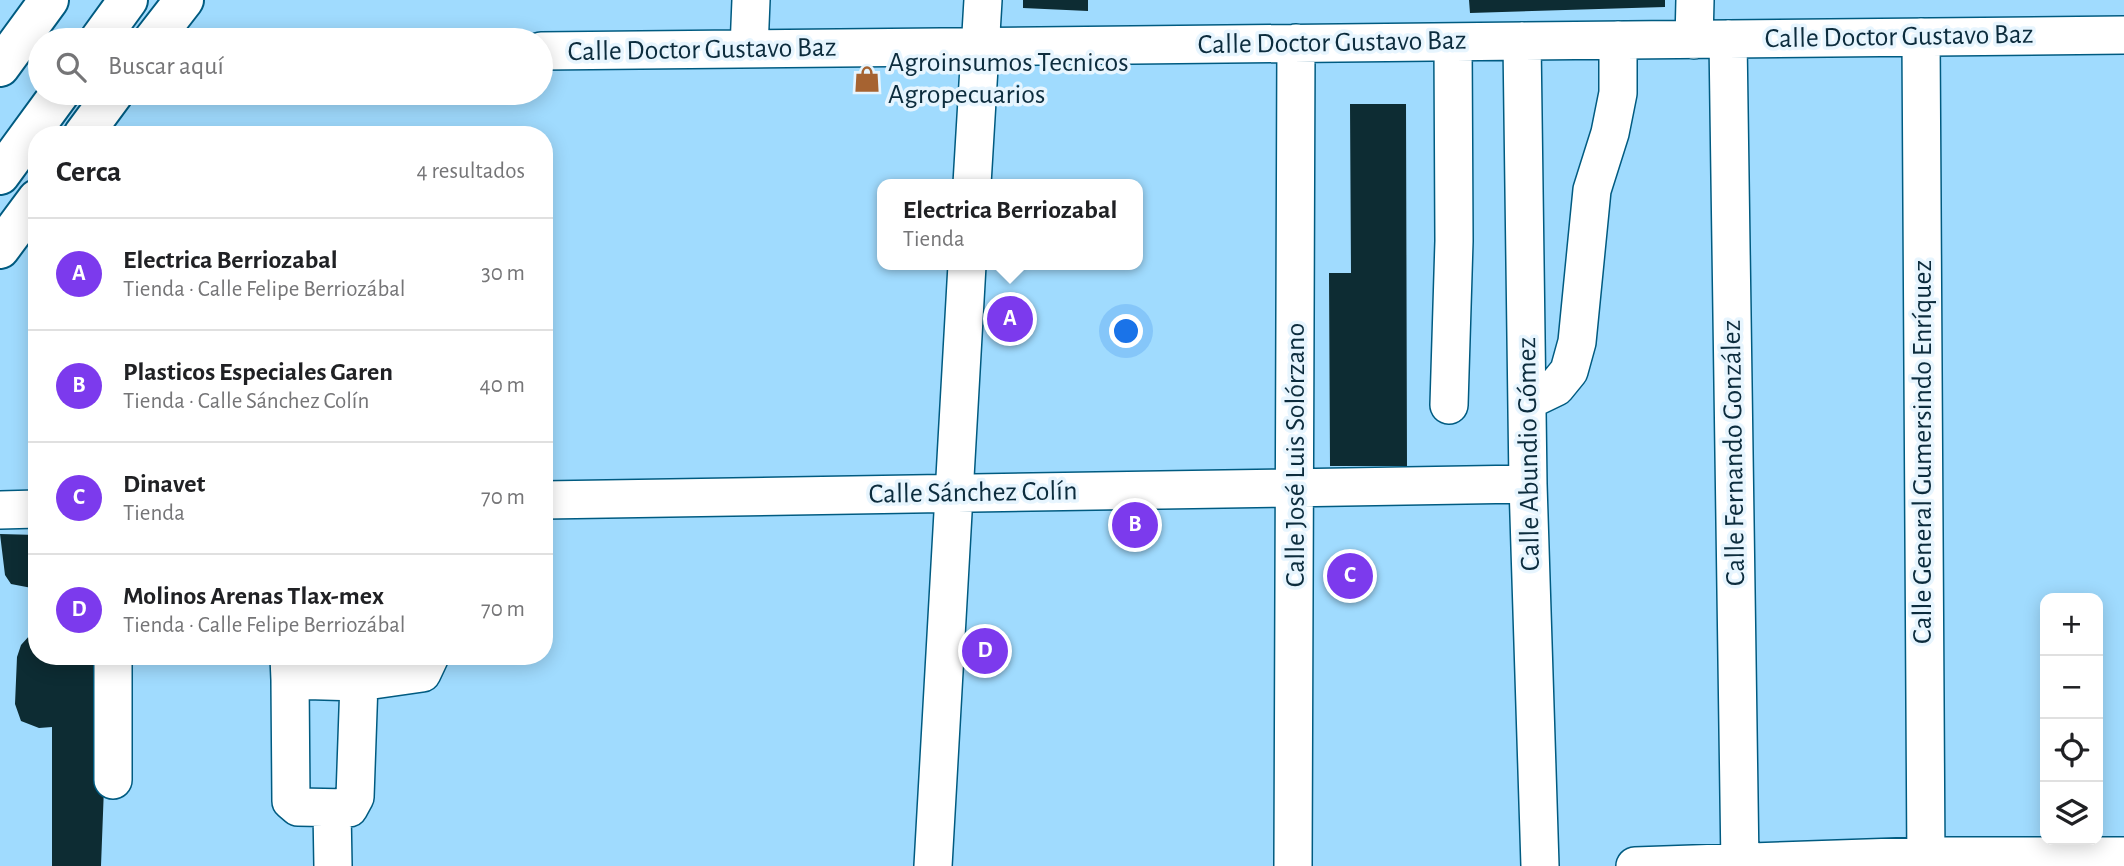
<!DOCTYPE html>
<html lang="es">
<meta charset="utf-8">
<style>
body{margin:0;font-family:"Alegreya Sans",sans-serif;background:#f2f2f2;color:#202124}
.controls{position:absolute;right:21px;bottom:21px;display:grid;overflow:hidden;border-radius:14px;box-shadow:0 4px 18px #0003}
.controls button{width:63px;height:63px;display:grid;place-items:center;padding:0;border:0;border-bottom:2px solid #e0e0e0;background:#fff;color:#202124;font:35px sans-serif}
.you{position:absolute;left:1127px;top:332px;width:24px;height:24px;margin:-18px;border:5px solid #fff;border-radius:50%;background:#1a73e8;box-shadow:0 0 0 10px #1a73e833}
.badge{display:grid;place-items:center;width:46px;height:46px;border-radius:50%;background:#7c3aed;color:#fff;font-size:23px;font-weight:700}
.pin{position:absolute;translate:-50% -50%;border:4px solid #fff;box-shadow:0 2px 7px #0006}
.popup{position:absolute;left:877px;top:179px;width:266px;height:91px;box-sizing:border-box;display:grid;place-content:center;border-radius:14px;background:#fff;filter:drop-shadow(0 2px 5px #0005);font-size:23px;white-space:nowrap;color:#757577}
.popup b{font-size:26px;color:#202124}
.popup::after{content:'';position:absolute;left:50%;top:100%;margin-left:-14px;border:14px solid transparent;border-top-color:#fff}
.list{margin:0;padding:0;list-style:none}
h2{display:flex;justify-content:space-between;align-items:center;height:91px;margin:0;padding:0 28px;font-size:30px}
h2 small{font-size:23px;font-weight:400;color:#757577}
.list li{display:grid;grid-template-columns:46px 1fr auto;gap:21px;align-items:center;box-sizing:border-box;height:112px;padding:0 28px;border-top:2px solid #e0e0e0}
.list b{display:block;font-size:26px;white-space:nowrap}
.list p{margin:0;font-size:23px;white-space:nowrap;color:#757577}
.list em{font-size:23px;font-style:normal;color:#757577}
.icon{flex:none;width:38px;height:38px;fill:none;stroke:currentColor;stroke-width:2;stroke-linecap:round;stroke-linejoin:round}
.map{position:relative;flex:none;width:2124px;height:866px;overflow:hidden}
.search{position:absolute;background:#fff;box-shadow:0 4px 18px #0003;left:28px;top:28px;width:525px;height:77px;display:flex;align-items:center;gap:18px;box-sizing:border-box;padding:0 24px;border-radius:38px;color:#757577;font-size:26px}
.panel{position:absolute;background:#fff;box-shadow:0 4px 18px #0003;left:28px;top:126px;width:525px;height:539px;border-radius:28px}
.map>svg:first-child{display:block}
.building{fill:#0d2c33}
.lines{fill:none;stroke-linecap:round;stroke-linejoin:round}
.minor-casing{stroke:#005b81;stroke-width:40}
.major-casing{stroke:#005b81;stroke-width:42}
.highway-casing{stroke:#005b81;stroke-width:42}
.minor{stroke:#fff;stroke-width:37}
.major{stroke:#fff;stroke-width:38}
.highway{stroke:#fff;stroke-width:38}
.labels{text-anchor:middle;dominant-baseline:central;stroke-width:7;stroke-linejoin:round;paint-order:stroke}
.street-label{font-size:28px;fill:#0c2c3d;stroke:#e7f5fe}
.poi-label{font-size:28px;fill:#0c2c3d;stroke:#e7f5fe;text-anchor:start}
</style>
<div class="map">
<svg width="2124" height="866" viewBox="0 0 2124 866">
<rect width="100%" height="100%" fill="#a0dbfe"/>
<path class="building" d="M1023,0H1088V11L1023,8Z
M1469,0H1665V7L1470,13Z
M1350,104H1406L1407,466H1330L1329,273H1351Z
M0,534L37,535V589L11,584L5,575Z
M37,634V656H109L101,866H52V727L39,728L21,721L15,704L17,657L21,645L30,635Z"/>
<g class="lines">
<defs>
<path id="minor" d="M1921,37L1926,866
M1728,39L1740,866
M1694,40L1695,0
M1522,41L1528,484L1540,866
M749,49L751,0
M541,51L2124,35
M972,184L983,0
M1527,401L1556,387L1569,371L1577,342L1592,190L1610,133L1618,93V40
M1449,405L1454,241L1453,42
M544,500L1528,484
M0,510L37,509
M289,657L290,680L359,682
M290,680L291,801L298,807L349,808L355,797L359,682L422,673L430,656
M113,780V656
M332,809L333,866
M933,866L967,265
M1293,866L1296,43
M1635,866L1926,856H2124"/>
<path id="major" d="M153,40L184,0
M83,135L114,93
M0,249L37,199"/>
<path id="highway" d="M99,40L128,0
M0,67L49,0
M0,175L60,93"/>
</defs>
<use href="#minor" class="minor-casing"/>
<use href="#major" class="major-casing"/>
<use href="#highway" class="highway-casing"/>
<use href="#minor" class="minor"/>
<use href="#major" class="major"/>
<use href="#highway" class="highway"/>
</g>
<defs>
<symbol id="shop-bare" viewBox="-9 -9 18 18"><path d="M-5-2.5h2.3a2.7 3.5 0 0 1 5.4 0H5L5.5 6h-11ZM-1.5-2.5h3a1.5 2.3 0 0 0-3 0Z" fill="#a66331" stroke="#e7f5fe" stroke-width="2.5" paint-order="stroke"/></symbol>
</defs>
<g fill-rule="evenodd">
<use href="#shop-bare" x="848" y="60" width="38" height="38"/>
</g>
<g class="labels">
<g class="street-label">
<text transform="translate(1899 37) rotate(-1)">Calle Doctor Gustavo Baz</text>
<text transform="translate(1332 43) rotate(-1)">Calle Doctor Gustavo Baz</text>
<text transform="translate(702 50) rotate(-1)">Calle Doctor Gustavo Baz</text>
<text transform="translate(1923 452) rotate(-90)">Calle General Gumersindo Enríquez</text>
<text transform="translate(1734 453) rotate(-91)">Calle Fernando González</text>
<text transform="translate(1529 454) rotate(-91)">Calle Abundio Gómez</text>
<text transform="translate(1296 455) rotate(-90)">Calle José Luis Solórzano</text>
<text transform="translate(973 493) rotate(-1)">Calle Sánchez Colín</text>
</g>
<g class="poi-label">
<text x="888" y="63">Agroinsumos Tecnicos<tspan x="888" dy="32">Agropecuarios</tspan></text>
</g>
</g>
</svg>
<div class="controls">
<button>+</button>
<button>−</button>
<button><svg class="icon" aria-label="locate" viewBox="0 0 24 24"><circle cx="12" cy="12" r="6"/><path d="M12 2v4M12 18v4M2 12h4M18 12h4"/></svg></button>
<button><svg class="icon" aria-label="layers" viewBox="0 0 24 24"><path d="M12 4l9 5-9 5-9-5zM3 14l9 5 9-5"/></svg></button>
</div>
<div class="you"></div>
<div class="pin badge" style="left:1010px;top:319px">A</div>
<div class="popup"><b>Electrica Berriozabal</b>Tienda</div>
<div class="pin badge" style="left:1135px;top:525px">B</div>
<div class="pin badge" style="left:1350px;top:576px">C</div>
<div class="pin badge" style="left:985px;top:651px">D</div>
<div class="search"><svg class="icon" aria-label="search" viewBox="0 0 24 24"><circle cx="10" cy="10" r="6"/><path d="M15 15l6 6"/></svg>Buscar aquí</div>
<section class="panel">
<h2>Cerca<small>4 resultados</small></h2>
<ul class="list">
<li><span class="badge">A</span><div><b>Electrica Berriozabal</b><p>Tienda · Calle Felipe Berriozábal</p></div><em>30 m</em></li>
<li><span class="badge">B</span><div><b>Plasticos Especiales Garen</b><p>Tienda · Calle Sánchez Colín</p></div><em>40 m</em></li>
<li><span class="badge">C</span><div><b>Dinavet</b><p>Tienda</p></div><em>70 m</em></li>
<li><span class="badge">D</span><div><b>Molinos Arenas Tlax-mex</b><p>Tienda · Calle Felipe Berriozábal</p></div><em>70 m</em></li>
</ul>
</section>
</div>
